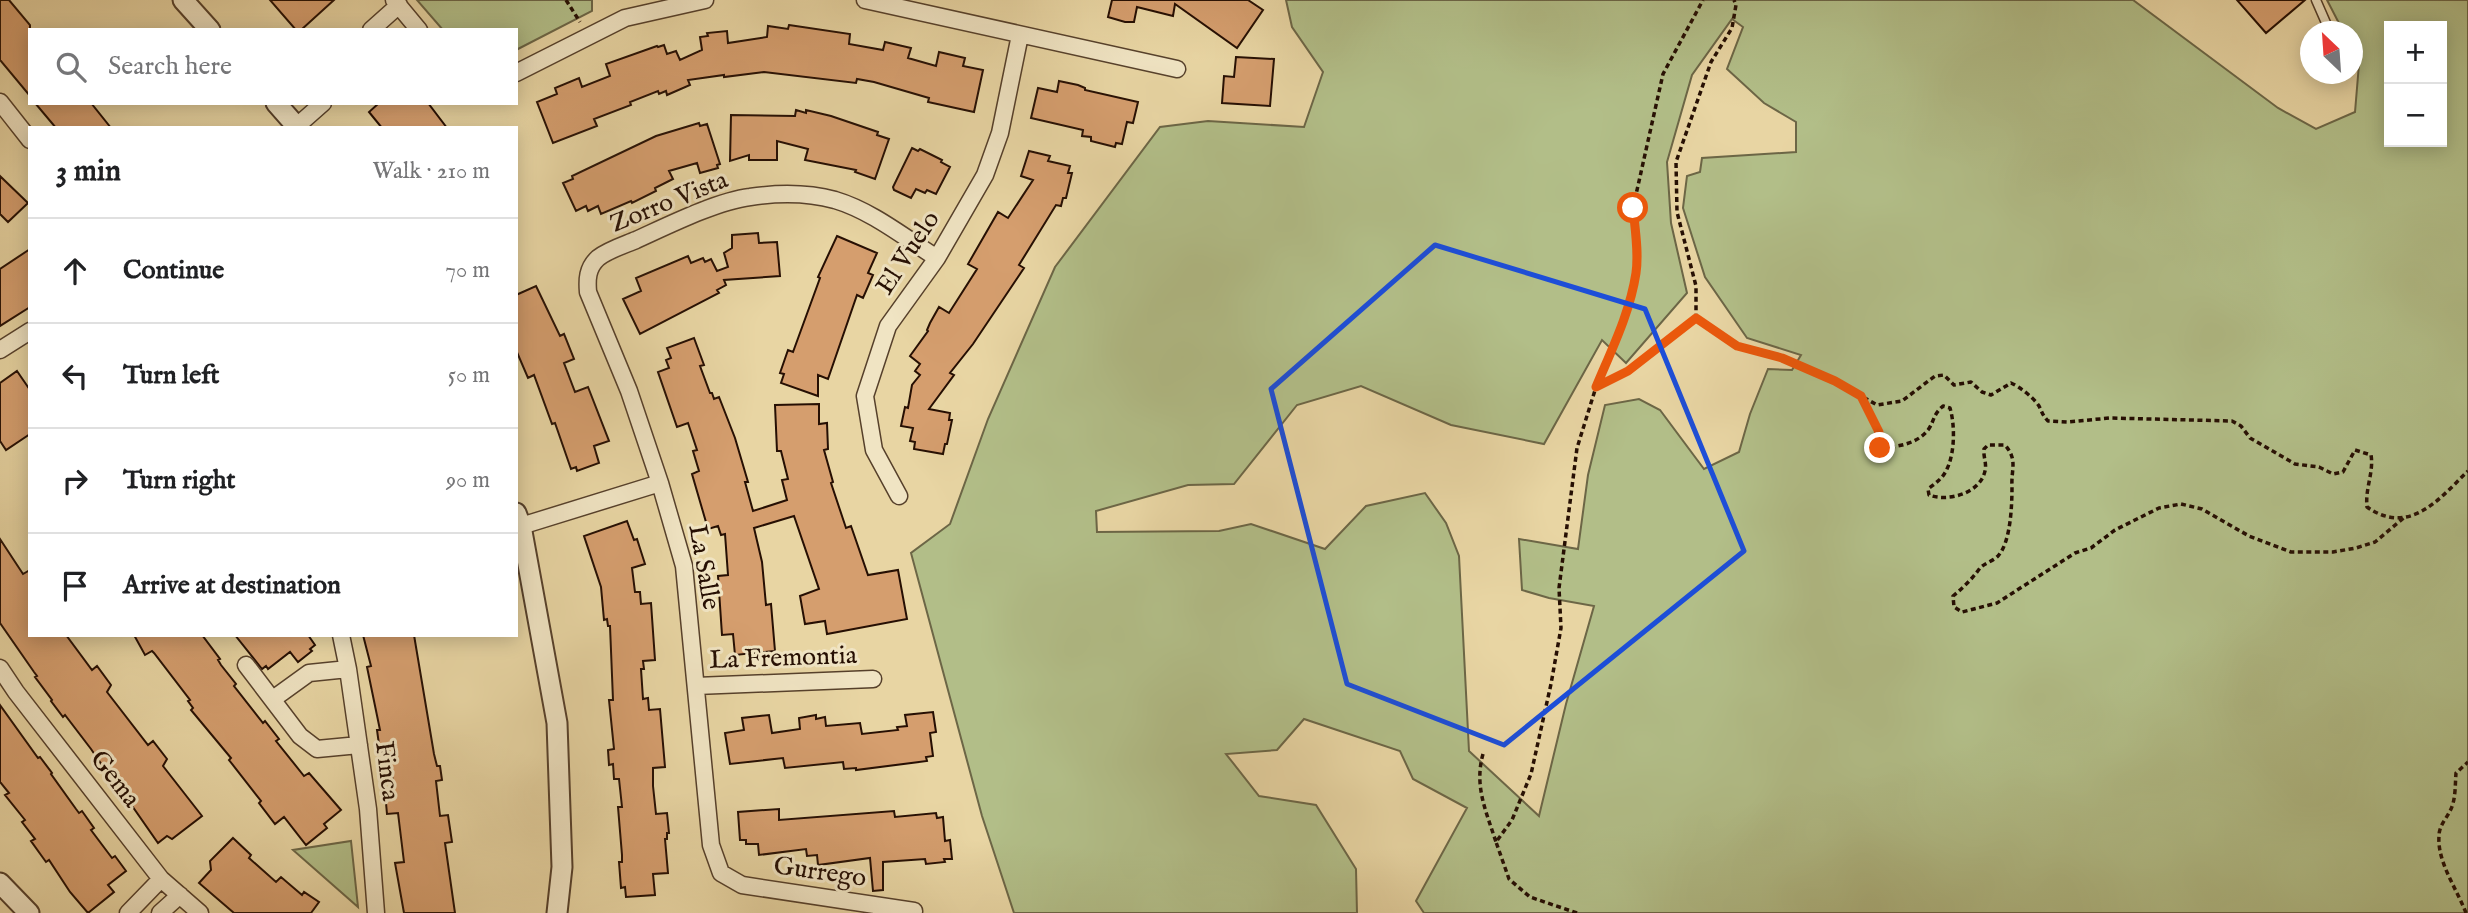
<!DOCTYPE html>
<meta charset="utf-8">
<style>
body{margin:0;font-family:"IM FELL English",serif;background:#f6f6f6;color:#202124}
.controls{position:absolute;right:21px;top:21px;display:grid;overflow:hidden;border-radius:0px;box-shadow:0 4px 18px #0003}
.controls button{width:63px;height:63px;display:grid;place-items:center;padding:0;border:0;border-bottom:2px solid #e0e0e0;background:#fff;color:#202124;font:35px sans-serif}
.compass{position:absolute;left:2300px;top:21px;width:63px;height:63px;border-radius:50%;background:#fff;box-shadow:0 4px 18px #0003;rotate:335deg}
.stop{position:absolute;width:21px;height:21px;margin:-16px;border:5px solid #ea580c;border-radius:50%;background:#fff}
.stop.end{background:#ea580c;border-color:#fff;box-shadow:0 2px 7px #0008}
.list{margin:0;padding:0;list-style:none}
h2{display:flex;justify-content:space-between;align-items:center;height:91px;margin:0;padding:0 28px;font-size:30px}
h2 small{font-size:23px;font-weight:400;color:#757577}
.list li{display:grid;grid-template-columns:46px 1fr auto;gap:21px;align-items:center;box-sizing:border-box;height:105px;padding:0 28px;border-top:2px solid #e0e0e0}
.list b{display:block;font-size:26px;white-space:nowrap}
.list em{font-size:23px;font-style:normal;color:#757577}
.icon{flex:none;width:38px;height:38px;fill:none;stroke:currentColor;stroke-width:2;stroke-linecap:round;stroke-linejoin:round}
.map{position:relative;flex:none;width:2468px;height:913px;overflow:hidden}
.search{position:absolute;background:#fff;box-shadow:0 4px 18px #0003;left:28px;top:28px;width:490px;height:77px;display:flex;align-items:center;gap:18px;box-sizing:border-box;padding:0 24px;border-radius:0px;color:#757577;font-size:26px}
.panel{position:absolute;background:#fff;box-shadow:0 4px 18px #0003;left:28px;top:126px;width:490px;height:511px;border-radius:0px}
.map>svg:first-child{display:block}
.green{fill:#b2be88;stroke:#6c6646;stroke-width:2;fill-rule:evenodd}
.building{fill:#d59e6e;stroke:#260f03;stroke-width:2}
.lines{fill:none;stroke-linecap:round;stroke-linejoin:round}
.service-casing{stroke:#56402b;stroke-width:11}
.minor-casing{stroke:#56402b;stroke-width:19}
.tertiary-casing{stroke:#56402b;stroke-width:23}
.path{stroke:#260f03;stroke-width:3.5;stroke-dasharray:5 3.5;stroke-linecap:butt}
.service{stroke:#f0e4c3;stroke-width:8}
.minor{stroke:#f0e4c3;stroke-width:16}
.tertiary{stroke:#f0e4c3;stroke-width:19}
.route{stroke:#ea580c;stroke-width:9}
.marked{fill:none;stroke:#1d4ed8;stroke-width:5;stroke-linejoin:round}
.labels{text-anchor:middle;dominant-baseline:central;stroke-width:6;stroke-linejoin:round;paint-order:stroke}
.street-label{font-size:26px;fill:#260f03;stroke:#f0e4c3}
</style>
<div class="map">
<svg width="2468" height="913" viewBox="0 0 2468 913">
<rect width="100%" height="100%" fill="#e8d5a3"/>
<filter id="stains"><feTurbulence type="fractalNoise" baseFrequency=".00286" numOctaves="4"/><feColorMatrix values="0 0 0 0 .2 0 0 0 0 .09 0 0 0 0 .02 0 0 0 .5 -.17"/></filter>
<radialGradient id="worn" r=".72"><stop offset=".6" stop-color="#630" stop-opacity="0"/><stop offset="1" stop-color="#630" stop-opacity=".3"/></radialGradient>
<path class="green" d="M417,0H592V11L516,50V30H443Z
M1286,0H2133L2278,108L2316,129L2355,112L2359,64L2353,51L2352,32L2343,31L2327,0H2468V913H1424L1416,901L1467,808L1413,779L1400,751L1304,719L1277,750L1226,754L1259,796L1316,805L1356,869L1357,913H1014L982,816L911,553L950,524L988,419L1055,267L1160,127L1208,121L1304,127L1323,72L1292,27ZM1732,19L1743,27L1727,69L1764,103L1796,122V152L1702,158L1700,172L1687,176L1683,208L1705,277L1747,338L1801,355L1792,370L1768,369L1750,414L1739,452L1704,469L1660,410L1639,399L1605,405L1588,475L1578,549L1519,539L1522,590L1549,598L1594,606L1566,704L1539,816L1469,751L1459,556L1446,523L1425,493L1366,506L1325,549L1251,524L1219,531L1097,532L1096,511L1188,485L1234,484L1297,405L1361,386L1451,425L1544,444L1602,340L1626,363L1687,293L1671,223L1667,162L1692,75ZM2442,26V142H2389V26Z
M351,841L358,907L293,850Z"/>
<path class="building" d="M0,0H9L30,25V96L0,60Z
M270,0H334L301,30H296Z
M1112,0H1248L1263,10L1237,48L1175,4L1173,16L1137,7L1134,22H1125L1108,17Z
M2237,0H2305L2266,33Z
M789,25L850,34L849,44L883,50L885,42L911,48L908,58L936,66L939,52L965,58L963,66L983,70L974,112L928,102L929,98L874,82L857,79L856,83L764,72L724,77V75L688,80L690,85L667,95L666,91L659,94L658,91L630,102L631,105L594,119L597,126L553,143L537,102L557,94L555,88L579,78L582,87L610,76L606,64L657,46L658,47L664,45L667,54L676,51L680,60L702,50L700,37L708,36L707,33L727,31L728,43L767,37L768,26L788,29Z
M1236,57L1274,59L1270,106L1222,103L1224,76L1234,77Z
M1059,81L1078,85L1085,88V90L1138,102L1133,123L1127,122L1122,144L1116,143L1115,147L1091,141V137L1082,136L1083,130L1031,118L1038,88L1057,92Z
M35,103H91L111,128H56Z
M379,103H428L447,128H382L369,112Z
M796,110L806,113V110L831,116L878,132L877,135L889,139L875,179L855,172L856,170L805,160L808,149L777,141V160H749V155L730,161L731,115L795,116Z
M699,123L700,126L707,124L720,164L717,165L718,168L700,173L697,163L669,171L673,179L655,188L656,191L632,203L631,201L601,214L598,206L588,211L586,206L576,211L563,183L573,179L572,176L656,136Z
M912,148L918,151L920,149L942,160L941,162L950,167L936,194L927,190L925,193L916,189L911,198L894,190L893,187Z
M1029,151L1050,156L1048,161L1070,166L1068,173H1072L1066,198H1063L1061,206L1056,205L1019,265L1024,268L973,344L950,373L954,375L929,409L950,413L949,420H952L947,444H945L943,454L914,449L915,442L910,441L913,428L901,426L905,407L908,408L912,385L920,375L915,371L920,364L910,356L928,331L927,330L930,323L939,307L949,313L977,269L968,264L998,212L1008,218L1033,180L1021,176Z
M0,176L28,203L8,222L0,214Z
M758,233L759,243L777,242L780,276L724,280L726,285L717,290L719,293L640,334L623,299L641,291L636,278L688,256L691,263L703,258L705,262L711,259L717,271L728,267L724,253L732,248V235Z
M837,236L877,253L868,273L873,275L863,298L857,295L828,379L818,375V396L781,383L784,374L780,373L788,350L793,352L820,278L818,277Z
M30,249V307L0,326V269Z
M536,286L560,336L564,334L574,359L564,363L575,392L588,387L609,441L594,446L599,463L577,471L576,467L571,469L555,423L552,424L534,375L528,378L516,350V295Z
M694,338L704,365L700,366L710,393H712L714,399L719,397L735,438L748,482H745L753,511L787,500L782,480L788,479L781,451H777L775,405L819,404V424L827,423L828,449L824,450L833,482L831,483L846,528L851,526L868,575L898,570L907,619L827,634L825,621L805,624L800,596L819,589L794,516L754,528L762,562L766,605L771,604L775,651L735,655L733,634L722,635L718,576L728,575L725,534L721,535L718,526L708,529L692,474L699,471L693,451L697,450L688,423L677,427L658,372L669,368L666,360L671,358L667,348Z
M17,371L30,390V434L6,450L0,441V383Z
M627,521L634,540L637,539L645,564L632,568L635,592H640L641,604L651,603L655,660L643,661L644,669H641L643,699L648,698L649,710L660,709L665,767L653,768V786L656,814L667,813L669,833H667V839H665L668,873L653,874L655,895L626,897L625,887L621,888L619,862H622V855L618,807H622L619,779H614L613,764L609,765L608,750L614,749L609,700H613L610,626H608L607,619L604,620L601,587L584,536Z
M0,539L23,574L30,570V635H66L92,670L97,666L111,685L107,692L148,745L153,741L167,759L163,766L202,816L172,839L167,836L158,843L121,790L119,791L107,776L108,774L91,749L65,715L63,717L51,701L52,700L35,677L37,676L34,672L0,623Z
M134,635H202L220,659L218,660L221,665L236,684L234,686L263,723L265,721L279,739L276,741L304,776L309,773L341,810L324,824L327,828L306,845L284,817L275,824L259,803L261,801L229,760L231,758L191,710L193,708L188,701L190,700L154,653L152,651L145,655Z
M235,635H308L315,645L310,649L312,651L298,662L290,652L268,669L266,666L262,669Z
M363,635H414L434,754L437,766H440L442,780L436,781L440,816L448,815L452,842L445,843L455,913H404L395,863L404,862L398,813L387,814L385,792L394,791L389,751L380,752L377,730H380L367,667L371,666Z
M0,705L38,758L40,757L52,773L51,774L76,809L79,813L82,811L94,828L91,830L112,858L115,856L126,871L108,885L114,892L88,913L70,892L49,860L46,862L31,841L35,839L22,822L25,820L5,795L9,793L0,782Z
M933,712L936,732L930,733L933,756L926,757L927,761L856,770V768L844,769L843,762L785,768L783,758L730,764L725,733L744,730L742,718L769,715L772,733L800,729L799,718L816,715V719L825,717L826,726L860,723L862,734L898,730L897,727L907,726L905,715Z
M779,809V820L894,811L895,817L936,813L937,818L943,817L945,841L950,840L952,859H944L945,862L926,864L925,859L883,862V890L873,891L870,858L818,865L817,855L807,856L806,849L759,855L758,844H746V840H740L738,812Z
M233,838L251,855L249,858L276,882L281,877L302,895L304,892L319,902L311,913H234L199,883L211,870L210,861Z"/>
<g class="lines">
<defs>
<path id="service" d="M2316,0L2330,32"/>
<path id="minor" d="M394,0L419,30
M865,0L1177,69
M371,30L399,5
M516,73L625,18L705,0
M0,102L30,140
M297,126L323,103
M0,350L30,331
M899,496L874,450L865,396L888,326L937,258L985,175L1000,133L1020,35
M521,526L660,483
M341,635L348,669L368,809L376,913
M246,665L300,736L317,749L359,745
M0,668L16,692L161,879L200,913
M696,686L873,679
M273,699L309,673L348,669
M914,911L742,885L721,873L711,845L684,566L660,483L629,391L588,292C587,280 587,268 598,258C608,250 624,245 636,240C667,226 717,201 750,197C777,193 809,193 835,200C872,211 905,238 937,258
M128,913L161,879
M160,913L180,895"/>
<path id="tertiary" d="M183,0L210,30
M276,103L298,128
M516,513L521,526L557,723L562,867L557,913
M0,883L29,913"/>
</defs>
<use href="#service" class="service-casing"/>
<use href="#minor" class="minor-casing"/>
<use href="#tertiary" class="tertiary-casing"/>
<path class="path" d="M566,0L580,22
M1696,318L1737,346L1781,358L1835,381L1877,405L1902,401L1935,376L1944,375L1954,385L1971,382L1982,392L1991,395L2011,383C2020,387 2034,398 2039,406C2042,412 2043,416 2048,421L2067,422L2110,418L2232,421L2241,426L2250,438L2295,464L2319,467L2333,474L2343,472L2355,450L2371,455C2374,472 2365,488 2367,507C2410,537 2440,498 2468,471
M1598,386L1627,371L1696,318V286L1677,212L1676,162L1711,62L1732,28L1736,5L1734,0
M1861,396L1879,432L1876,442L1880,448C1897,447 1917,444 1928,430C1935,420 1932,416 1943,406L1950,408C1955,425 1955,452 1947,469C1943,478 1936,483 1928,489L1929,495C1947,502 1980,494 1985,471C1987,464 1983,456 1984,449L1988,445H2005C2018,460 2011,469 2012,486C2012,504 2011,542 1998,556C1993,561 1985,563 1980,568C1972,579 1964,587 1953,596L1954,607L1962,612L1997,603L2075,553L2091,548L2115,530L2159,508L2181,504L2202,509L2249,536L2291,552H2333L2356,548L2375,542L2406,516
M1483,754C1474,786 1486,811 1496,842
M1577,913L1530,897L1509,879L1496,842L1512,820L1531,774L1551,684L1561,628L1559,588L1577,448L1596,387L1620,329L1636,273V238L1633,208L1663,74L1703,0
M2466,913C2457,889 2437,862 2439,836C2439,826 2446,819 2450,811C2456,800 2455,785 2456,773L2468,762"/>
<use href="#service" class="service"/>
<use href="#minor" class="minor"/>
<use href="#tertiary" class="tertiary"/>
</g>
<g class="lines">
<path class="route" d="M1633,208C1635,229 1639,252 1636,273C1630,313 1611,351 1596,387L1628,371L1696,318L1737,346L1782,358L1835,381L1861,396L1879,432L1876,442L1880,448"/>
</g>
<path class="marked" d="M1435,245L1645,309L1744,551L1504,745L1347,684L1271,389Z"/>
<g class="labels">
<g class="street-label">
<text transform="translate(669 202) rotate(-22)">Zorro Vista</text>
<text transform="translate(908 253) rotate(-57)">El Vuelo</text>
<text transform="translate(704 567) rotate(80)">La Salle</text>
<text transform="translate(783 658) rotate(-2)">La Fremontia</text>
<text transform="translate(387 771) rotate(83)">Finca</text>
<text transform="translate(115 779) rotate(52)">Gema</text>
<text transform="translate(820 872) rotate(8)">Gurrego</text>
</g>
</g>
<rect width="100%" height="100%" filter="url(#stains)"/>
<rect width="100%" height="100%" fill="url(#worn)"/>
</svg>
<div class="controls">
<button>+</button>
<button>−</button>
</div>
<svg class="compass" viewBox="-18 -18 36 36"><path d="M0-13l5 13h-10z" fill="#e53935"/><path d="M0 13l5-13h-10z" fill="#757577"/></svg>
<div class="stop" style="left:1633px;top:208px"></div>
<div class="stop end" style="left:1880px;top:448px"></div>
<div class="search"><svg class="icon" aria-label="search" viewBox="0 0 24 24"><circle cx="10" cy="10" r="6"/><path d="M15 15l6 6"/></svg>Search here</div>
<section class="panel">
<h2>3 min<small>Walk · 210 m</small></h2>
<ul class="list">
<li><svg class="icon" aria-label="ahead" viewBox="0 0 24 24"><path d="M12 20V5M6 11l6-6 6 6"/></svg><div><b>Continue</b></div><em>70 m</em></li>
<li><svg class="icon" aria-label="left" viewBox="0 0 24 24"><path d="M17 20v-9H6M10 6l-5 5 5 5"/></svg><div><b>Turn left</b></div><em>50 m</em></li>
<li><svg class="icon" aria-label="right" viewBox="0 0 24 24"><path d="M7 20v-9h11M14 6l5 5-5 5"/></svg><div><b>Turn right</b></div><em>90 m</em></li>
<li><svg class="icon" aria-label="arrive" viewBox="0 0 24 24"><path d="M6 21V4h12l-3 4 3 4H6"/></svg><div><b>Arrive at destination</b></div></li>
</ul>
</section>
</div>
